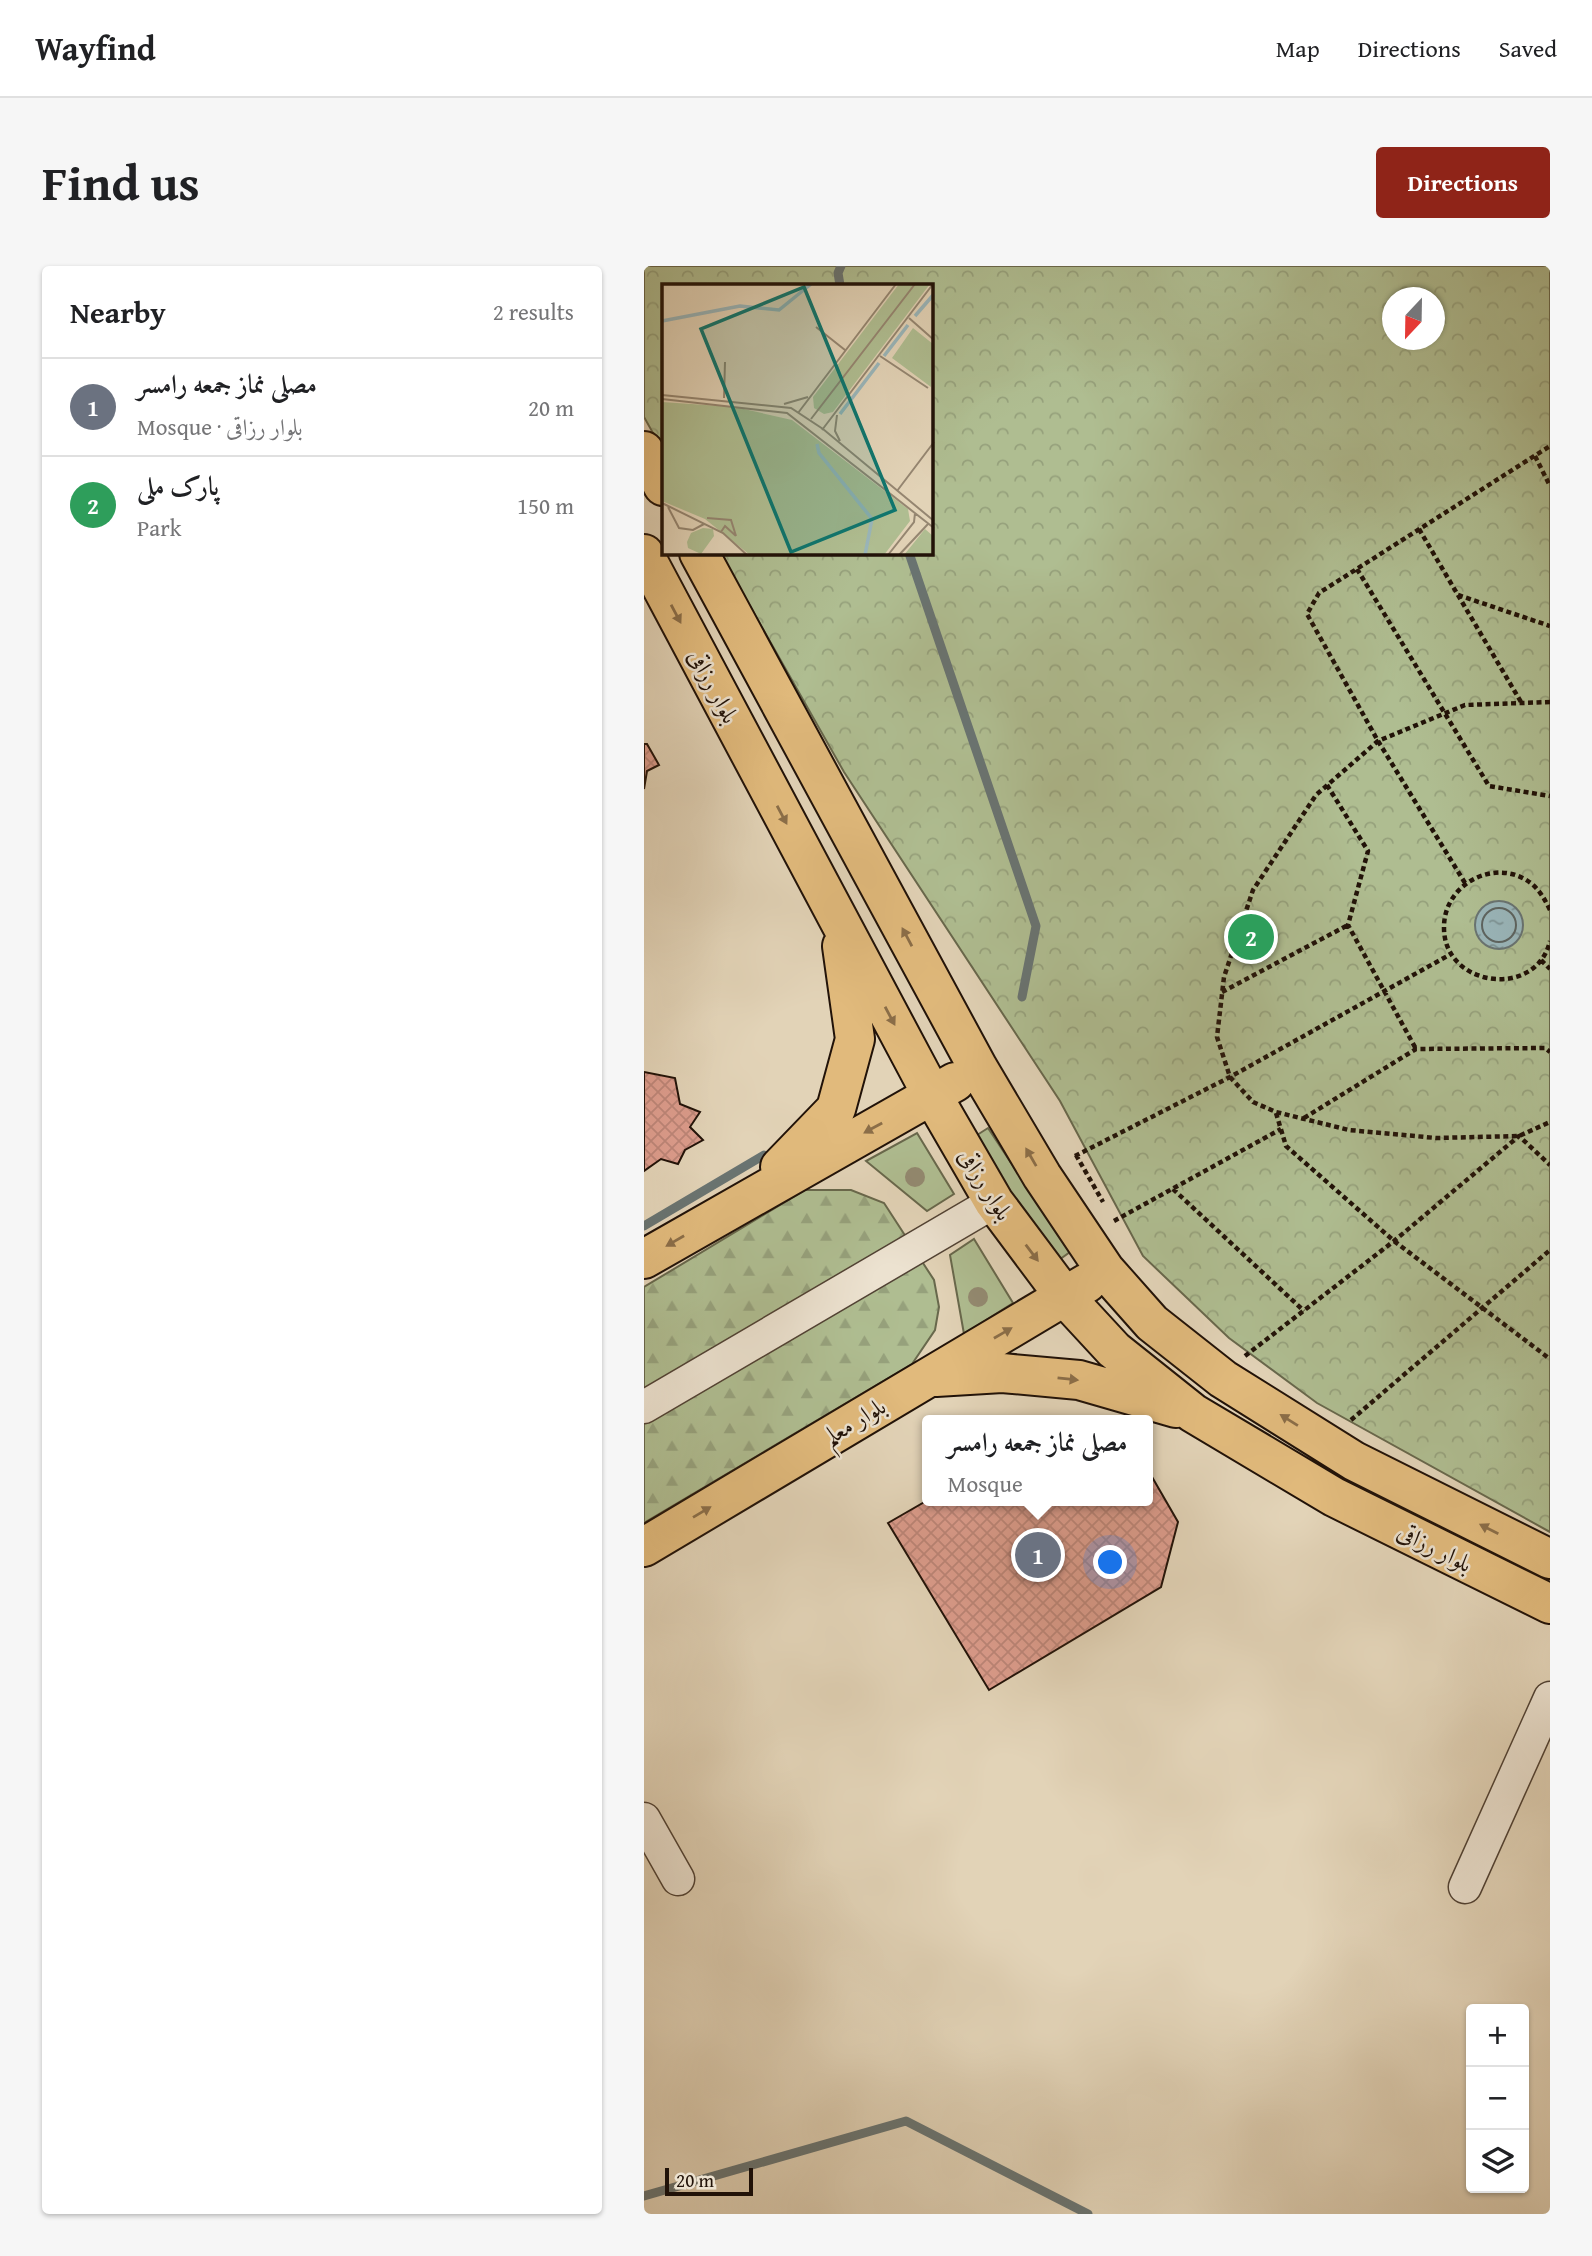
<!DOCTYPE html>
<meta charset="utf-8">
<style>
body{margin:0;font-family:"Gentium Book Plus",Amiri,serif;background:#f6f6f6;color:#202124}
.controls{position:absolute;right:21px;bottom:21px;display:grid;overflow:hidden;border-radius:7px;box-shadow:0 2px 5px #0004}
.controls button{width:63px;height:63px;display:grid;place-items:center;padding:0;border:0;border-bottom:2px solid #e0e0e0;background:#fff;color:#202124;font:35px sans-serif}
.compass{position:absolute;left:738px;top:21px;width:63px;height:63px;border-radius:50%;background:#fff;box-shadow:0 2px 5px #0004;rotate:202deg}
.scale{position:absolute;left:21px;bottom:18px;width:88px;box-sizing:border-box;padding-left:7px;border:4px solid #211208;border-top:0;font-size:19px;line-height:24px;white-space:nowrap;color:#211208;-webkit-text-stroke:5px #ece2d0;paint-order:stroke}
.you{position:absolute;left:467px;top:1297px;width:24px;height:24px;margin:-18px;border:5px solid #fff;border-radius:50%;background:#1a73e8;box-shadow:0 0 0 10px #1a73e833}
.badge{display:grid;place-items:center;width:46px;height:46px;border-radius:50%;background:#8f2418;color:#fff;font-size:23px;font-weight:700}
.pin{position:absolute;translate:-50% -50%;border:4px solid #fff;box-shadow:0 2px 7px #0006}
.popup{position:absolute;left:278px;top:1149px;width:231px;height:91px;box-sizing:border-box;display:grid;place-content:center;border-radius:7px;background:#fff;filter:drop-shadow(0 2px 5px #0005);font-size:23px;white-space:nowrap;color:#757577}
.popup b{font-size:26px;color:#202124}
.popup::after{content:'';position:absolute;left:50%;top:100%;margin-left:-14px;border:14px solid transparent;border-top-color:#fff}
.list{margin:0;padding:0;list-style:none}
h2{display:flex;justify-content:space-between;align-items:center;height:91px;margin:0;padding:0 28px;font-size:30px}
h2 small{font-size:23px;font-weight:400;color:#757577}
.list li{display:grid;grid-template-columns:46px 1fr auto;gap:21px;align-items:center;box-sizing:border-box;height:98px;padding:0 28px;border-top:2px solid #e0e0e0}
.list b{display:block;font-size:26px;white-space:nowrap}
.list p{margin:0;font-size:23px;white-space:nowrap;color:#757577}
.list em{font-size:23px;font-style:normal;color:#757577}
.icon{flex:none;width:38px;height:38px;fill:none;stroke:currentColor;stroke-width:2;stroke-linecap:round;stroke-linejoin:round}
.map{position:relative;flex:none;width:906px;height:1948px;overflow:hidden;border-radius:7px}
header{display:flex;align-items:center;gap:42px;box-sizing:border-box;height:98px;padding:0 35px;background:#fff;border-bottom:2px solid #e0e0e0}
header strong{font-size:33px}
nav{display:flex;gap:38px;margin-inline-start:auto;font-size:24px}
.intro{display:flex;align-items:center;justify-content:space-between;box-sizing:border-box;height:168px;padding:0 42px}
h1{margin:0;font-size:49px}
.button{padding:18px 32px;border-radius:7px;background:#8f2418;color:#fff;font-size:24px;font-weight:700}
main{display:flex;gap:42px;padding:0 42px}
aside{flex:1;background:#fff;border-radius:7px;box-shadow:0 2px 5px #0004}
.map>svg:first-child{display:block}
.grass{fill:#afbd91;stroke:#68684c;stroke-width:2}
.forest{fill:url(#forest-firs);stroke:#68684c;stroke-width:2}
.park{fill:url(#park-crowns);stroke:#68684c;stroke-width:2;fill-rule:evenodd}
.water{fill:url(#water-ripples);stroke:#697472;stroke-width:2}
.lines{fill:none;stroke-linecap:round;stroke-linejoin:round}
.shore{stroke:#5d6460;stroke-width:2}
.stream{stroke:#697472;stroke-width:9}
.building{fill:url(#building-cross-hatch);stroke:#211208;stroke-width:2}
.minor-casing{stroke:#514234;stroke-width:35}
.major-casing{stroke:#211208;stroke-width:42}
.path{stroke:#211208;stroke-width:4.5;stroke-dasharray:5 3.5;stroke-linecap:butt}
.minor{stroke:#ece2d0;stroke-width:32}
.major{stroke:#e1ba7c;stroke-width:38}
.tree{fill:#938a71}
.oneway{fill:#8b6e48}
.labels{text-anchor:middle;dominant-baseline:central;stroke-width:5;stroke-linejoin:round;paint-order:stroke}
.street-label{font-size:24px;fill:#211208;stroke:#ece2d0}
.inset-river{fill:none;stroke:#99b5b9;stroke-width:3.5}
.inset-road{fill:none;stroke:#958671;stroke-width:2}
.view{fill:#0f766e;fill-opacity:0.15;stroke:#0f766e;stroke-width:3.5}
.inset-edge{fill:none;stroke:#211208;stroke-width:3.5}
</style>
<header>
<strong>Wayfind</strong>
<nav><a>Map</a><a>Directions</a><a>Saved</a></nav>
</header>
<div class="intro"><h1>Find us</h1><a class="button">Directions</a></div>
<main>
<aside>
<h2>Nearby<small>2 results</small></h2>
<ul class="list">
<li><span class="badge" style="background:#6b7280">1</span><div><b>مصلی نماز جمعه رامسر</b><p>Mosque · بلوار رزاقی</p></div><em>20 m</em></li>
<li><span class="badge" style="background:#2e9e5b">2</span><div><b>پارک ملی</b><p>Park</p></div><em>150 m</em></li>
</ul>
</aside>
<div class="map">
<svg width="906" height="1948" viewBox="0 0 906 1948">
<defs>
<pattern id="forest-firs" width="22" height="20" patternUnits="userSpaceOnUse" patternTransform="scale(1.75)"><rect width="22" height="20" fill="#afbd91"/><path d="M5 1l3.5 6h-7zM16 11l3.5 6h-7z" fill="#96a17c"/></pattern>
<pattern id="park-crowns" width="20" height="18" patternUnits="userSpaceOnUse" patternTransform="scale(1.75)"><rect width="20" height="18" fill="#afbd91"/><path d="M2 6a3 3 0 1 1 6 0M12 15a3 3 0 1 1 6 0" fill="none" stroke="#96a17c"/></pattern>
<pattern id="water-ripples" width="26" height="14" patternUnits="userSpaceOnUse" patternTransform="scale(1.75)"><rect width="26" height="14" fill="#99b5b9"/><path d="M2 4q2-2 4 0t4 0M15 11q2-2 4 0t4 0" fill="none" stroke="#7c9294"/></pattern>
<pattern id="building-cross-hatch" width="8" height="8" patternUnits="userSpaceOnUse" patternTransform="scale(1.75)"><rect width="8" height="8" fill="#dc9c8c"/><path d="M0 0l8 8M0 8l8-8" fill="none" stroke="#bc8577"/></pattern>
</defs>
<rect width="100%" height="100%" fill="#e2d3b7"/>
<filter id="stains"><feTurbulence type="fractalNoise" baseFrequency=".00286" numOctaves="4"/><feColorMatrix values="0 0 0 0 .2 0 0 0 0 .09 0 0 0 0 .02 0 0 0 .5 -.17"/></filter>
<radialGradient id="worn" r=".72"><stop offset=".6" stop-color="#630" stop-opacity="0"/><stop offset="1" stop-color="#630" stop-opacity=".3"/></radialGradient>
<path class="grass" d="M344,862L426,986L412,996L330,871Z
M273,867L310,928L283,945L222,895Z
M330,973L369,1037L320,1068L306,989Z"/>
<path class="forest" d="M161,924H207L240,937L290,1014L295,1041L291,1064L268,1098L0,1257V1021Z"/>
<path class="park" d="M0,0H906V1266L673,1137L585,1072L499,990L416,835L200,506L76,287H287V19H19V185L0,151ZM748,32H790V74H748Z"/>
<path class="water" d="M831 659a24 24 0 1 1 48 0a24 24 0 1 1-48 0Z"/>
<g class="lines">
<path class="shore" d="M838 659a17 17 0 1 1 34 0a17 17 0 1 1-34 0Z"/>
<path class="stream" d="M196,19L194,7L197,0
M265,287L392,660L378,731
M0,960L120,889
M0,1930L262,1855L444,1948"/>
</g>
<path class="building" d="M0,478H3L15,499L3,505L0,523Z
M0,806L31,812L36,838L56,846L46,861L59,874L41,884L34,898L17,893L0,905Z
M504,1204L534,1256L517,1321L345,1424L244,1257L284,1234L504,1235Z"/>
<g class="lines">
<defs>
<path id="minor" d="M0,1141L350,936
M0,1553L34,1613
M821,1621L906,1432"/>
<path id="major" d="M0,185L19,220
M55,287L334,802L398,910L461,1004L508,1057L579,1113L710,1195L906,1293
M0,288L288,829L350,936L421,1031L470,1084L549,1147L690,1231L906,1338
M136,901L192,843L211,773L198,680
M0,993L311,816
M292,1111L358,1107L435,1114L532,1142
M0,1281L443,1017"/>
</defs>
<use href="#minor" class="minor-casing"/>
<use href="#major" class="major-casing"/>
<path class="path" d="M891,190L906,220
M775,263L877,436
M713,303L845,520L906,530
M814,329L906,360
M906,436L821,439L734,475L672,529L609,624L580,711L573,771L586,811L609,836L632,846L705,864L792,872L875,870L906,856
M683,519L724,585L704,659L772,783
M821,617L734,475L663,348L675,327L906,180
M906,644C901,634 897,626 888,618C853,590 800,617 800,661C799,721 892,734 906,675
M897,694L906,703
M578,726L704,659
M632,847L642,880L750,975L906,1093
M660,852L772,783L901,782L906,786
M432,889L459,936
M431,890L586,811L807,688
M529,923L660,1045
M470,955L637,863
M601,1090L750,975L875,870L906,899
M707,1154L906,984"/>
<use href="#minor" class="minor"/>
<use href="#major" class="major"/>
</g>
<g class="tree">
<circle cx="271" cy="911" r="10"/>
<circle cx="334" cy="1031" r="10"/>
</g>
<defs><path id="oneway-solid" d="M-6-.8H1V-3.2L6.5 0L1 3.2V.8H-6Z" transform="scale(1.75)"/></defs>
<g class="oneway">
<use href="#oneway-solid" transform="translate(32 348) rotate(62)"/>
<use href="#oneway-solid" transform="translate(138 549) rotate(62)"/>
<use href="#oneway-solid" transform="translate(263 671) rotate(-118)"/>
<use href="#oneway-solid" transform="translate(246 750) rotate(62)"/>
<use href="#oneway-solid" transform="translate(229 862) rotate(151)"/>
<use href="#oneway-solid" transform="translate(387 891) rotate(-120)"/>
<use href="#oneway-solid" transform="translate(31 975) rotate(150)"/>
<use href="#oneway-solid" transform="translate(388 987) rotate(53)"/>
<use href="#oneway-solid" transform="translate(359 1067) rotate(-30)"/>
<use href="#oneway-solid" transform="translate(424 1113) rotate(6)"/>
<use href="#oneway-solid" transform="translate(645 1154) rotate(-148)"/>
<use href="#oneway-solid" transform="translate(58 1246) rotate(-31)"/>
<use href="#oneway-solid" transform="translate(845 1263) rotate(-153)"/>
</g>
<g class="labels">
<g class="street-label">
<text transform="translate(70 420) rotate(62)">بلوار رزاقی</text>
<text transform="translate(342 918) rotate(58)">بلوار رزاقی</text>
<text transform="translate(210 1155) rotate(-31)">بلوار معلم</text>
<text transform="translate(791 1281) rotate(27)">بلوار رزاقی</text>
</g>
</g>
<g transform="translate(18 18)">
<rect width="271" height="271" fill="#e2d3b7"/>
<path d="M251,44L271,60L269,103L230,74ZM41,244L51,245L52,252L39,270L26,264L25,258L29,249Z" fill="#afbd91"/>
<path d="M237,0H268L171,128L162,130L152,124L151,113Z" fill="#afbd91"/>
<path d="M0,118L73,123L130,136L246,225L248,237L222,271H88L43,235L0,217ZM263,245L271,252V271H242Z" fill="#afbd91"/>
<path class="inset-river" d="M253,32L272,10M0,37L78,22L117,26L149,0M222,72L246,41M178,130L217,79M155,160L157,169L210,235L203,271"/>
<path class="inset-road" d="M247,34L272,56M154,43L183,66M218,72L266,104M0,111L129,124L161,145L272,237M62,114L63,78M0,115L125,129L272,244M122,120L146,113M136,129L234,0M175,131L173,147L178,157M149,135L253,0M160,146L271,0M235,207L272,158M0,219L61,249L85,271M6,223L17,244L31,246L42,240M45,234L69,236L74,252M59,248L63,242L74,252M226,271L252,238L253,229M237,271L266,240"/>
<path class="view" d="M142,3L233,226L129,268L39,45Z"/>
<rect width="271" height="271" class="inset-edge"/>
</g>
<rect width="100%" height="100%" filter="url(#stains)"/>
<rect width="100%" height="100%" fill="url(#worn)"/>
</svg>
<div class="controls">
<button>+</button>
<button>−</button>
<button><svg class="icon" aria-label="layers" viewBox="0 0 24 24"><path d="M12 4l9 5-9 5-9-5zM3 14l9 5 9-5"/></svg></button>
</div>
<svg class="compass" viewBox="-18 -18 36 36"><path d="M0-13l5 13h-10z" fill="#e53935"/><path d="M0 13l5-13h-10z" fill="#757577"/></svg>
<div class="scale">20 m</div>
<div class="you"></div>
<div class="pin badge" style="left:394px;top:1289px;background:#6b7280">1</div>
<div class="popup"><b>مصلی نماز جمعه رامسر</b>Mosque</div>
<div class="pin badge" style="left:607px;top:671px;background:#2e9e5b">2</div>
</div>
</main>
